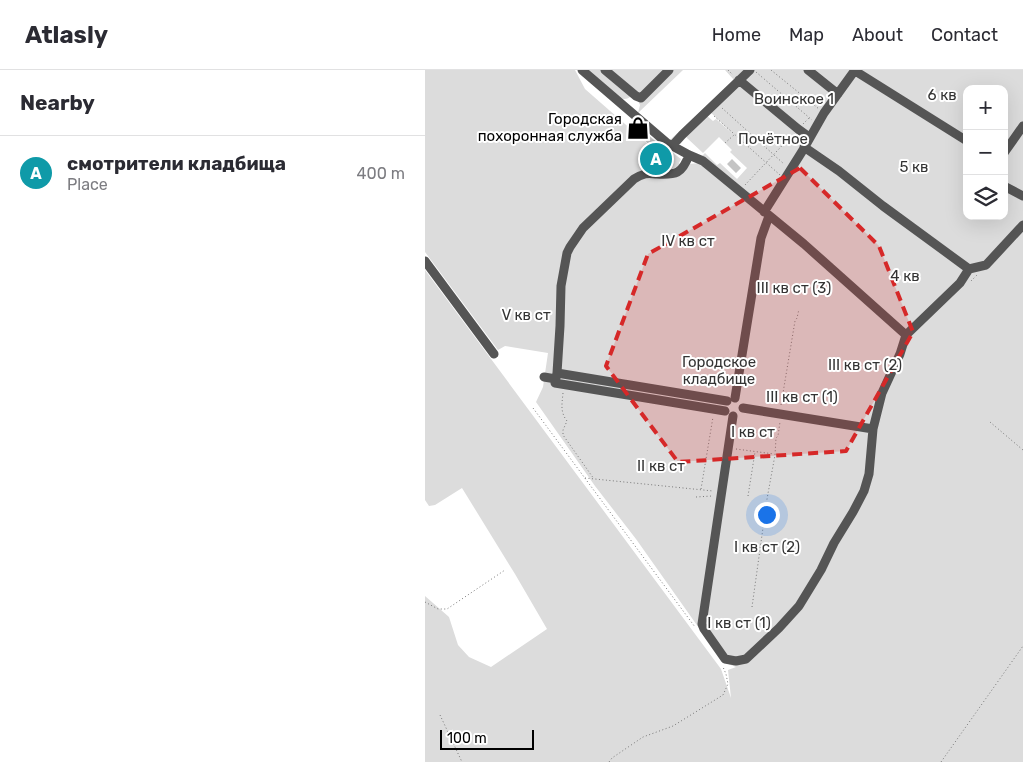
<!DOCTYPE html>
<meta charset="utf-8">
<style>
body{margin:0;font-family:Rubik,sans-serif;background:#f7f7f7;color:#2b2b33}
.controls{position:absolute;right:15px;top:15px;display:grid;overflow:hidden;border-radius:10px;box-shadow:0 5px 20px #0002}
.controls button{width:45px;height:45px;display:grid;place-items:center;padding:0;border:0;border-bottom:1px solid #e1e1e2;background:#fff;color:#2b2b33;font:25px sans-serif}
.scale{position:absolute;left:15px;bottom:12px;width:94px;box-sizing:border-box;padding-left:5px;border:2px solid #000;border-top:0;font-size:14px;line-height:18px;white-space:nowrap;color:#000;-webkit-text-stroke:4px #fff;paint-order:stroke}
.you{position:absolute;left:341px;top:444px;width:18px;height:18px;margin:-12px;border:4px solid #fff;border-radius:50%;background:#1a73e8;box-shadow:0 0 0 8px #1a73e833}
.badge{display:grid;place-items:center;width:32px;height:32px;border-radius:50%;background:#111827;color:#fff;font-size:16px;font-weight:700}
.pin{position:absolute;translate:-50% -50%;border:2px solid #fff;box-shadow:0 1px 5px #0006}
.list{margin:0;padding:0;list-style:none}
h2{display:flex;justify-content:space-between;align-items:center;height:65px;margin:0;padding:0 20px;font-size:21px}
h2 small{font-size:16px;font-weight:400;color:#7c7c81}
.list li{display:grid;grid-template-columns:32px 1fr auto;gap:15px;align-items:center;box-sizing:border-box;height:75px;padding:0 20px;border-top:1px solid #e1e1e2}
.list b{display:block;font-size:19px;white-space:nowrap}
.list p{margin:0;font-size:16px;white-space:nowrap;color:#7c7c81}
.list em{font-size:16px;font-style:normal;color:#7c7c81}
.icon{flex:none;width:28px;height:28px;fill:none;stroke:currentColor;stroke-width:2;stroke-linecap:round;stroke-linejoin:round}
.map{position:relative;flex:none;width:598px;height:692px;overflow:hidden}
header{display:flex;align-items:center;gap:30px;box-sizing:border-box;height:70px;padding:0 25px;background:#fff;border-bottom:1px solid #e1e1e2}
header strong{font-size:24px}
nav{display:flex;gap:28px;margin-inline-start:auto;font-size:18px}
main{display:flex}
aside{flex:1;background:#fff}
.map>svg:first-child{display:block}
.green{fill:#dcdcdc;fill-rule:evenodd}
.building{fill:#c4c4c4}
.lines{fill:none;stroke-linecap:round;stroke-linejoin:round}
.path{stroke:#777;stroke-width:1;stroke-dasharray:1 2.5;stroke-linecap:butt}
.minor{stroke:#555;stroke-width:9}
.marked{fill:#d62828;fill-opacity:0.2;stroke:#d62828;stroke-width:4;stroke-dasharray:10 6;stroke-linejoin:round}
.labels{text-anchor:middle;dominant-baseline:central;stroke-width:4;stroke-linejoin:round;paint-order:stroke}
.park-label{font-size:15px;fill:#333;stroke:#fff}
.poi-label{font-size:15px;fill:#000;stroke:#fff;text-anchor:end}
</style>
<header>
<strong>Atlasly</strong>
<nav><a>Home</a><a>Map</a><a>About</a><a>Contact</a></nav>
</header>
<main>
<aside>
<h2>Nearby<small></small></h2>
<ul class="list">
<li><span class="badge" style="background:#0f9aa8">A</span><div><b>смотрители кладбища</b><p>Place</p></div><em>400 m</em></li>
</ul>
</aside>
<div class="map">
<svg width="598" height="692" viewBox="0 0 598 692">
<rect width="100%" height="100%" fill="#fff"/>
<path class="green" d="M0,0H150L160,19L232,82L225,89L231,94L237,89L232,84L239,76L256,89L254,93L256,96L243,100L233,96L225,99L216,103L212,108L236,106L263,94L276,93L277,86L280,83L292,95L295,93L312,109L322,98L305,82L307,80L294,67L278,83L262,68L261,66L281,45L288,51L291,49L309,65L282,39L249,71L245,70L309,10L300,0H598V692H0V526L24,547L33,575L44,587L66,597L122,559L90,504L37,418L10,435L4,436L0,430V200L296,599L306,628L303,600L311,597L298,592L211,469L170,416L111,332L118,317L123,283L80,276L73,280L0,182ZM542,19H579V146H542Z
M161,0H258L213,43L215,35L213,31L206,26C203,29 200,30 195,28Z"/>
<path class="building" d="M212,55L236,76L232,81L207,60Z
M307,89L316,98L311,103L302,94Z"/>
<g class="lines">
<path class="path" d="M303,0L308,5
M346,0L394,39
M331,2L387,50
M297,38L359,94
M289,46L355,105
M378,54L384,48
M300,73L309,65
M320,115L368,64
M546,211L552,205
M138,323C137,334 135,342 142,351L138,360V365L169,409
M356,335L370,251L372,248L374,239
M108,338L270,557
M565,352L598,380
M311,379L349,384
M160,408L288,421
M276,419L288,347
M323,426L330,382
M271,427L287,426
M0,532L13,539H22L80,500
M327,537L342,429L350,385L351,368L353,366L355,352
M15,645L37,692
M184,692L187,688L218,667L248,656L298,625L303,614L301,604L298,597
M516,692L598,576"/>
<path class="minor" d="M157,0L242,73L264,85L278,91L289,100L379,174L481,265
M180,0L211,26L216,28L244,0
M383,0L413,24
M430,0L435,4L542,71
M314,10L373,59L384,67
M247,76L257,65L325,0
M379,77L414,101L458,136L544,199
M579,83L598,56
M264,85C257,104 251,105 232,104C228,104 224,103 220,104C216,105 212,107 209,109L158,158L145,177L142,183L136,216L135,256L132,303L130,313L300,341
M579,116L598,126
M339,142L378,80L399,43L430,0
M0,191L69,284
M132,303L302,331
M119,307L131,309
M310,328L336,168L344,146
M318,338L448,359
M308,346L277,554L279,559L300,589L311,591L321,589L354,558L374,536L396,500L409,473L428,442L439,421L444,404L448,359L457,323L475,284L481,265L535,213L544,199L561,195L598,155"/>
</g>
<path class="marked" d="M375,98L454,176L488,262L421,381L253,392L181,296L223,184Z"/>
<defs>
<symbol id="shop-bare" viewBox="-9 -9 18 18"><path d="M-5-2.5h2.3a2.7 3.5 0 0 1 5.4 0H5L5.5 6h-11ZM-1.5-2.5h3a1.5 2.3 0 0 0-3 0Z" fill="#000" stroke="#fff" stroke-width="2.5" paint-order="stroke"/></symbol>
</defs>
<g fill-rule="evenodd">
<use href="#shop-bare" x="197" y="42" width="32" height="32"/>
</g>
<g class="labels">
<g class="park-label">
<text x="517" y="25">6 кв</text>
<text x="369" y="29">Воинское 1</text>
<text x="348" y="69">Почётное</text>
<text x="489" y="97">5 кв</text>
<text x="263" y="171">IV кв ст</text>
<text x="480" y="206">4 кв</text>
<text x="369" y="218">III кв ст (3)</text>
<text x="101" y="245">V кв ст</text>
<text x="294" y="292">Городское<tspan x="294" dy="17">кладбище</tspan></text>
<text x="440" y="295">III кв ст (2)</text>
<text x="377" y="327">III кв ст (1)</text>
<text x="328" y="362">I кв ст</text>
<text x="236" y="396">II кв ст</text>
<text x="342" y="477">I кв ст (2)</text>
<text x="314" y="553">I кв ст (1)</text>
</g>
<g class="poi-label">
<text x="197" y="49">Городская<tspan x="197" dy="17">похоронная служба</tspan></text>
</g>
</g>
</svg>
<div class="controls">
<button>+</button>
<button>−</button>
<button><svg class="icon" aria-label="layers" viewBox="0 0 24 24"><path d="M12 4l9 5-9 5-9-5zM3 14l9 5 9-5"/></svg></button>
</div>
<div class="scale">100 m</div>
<div class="you"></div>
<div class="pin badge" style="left:231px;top:89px;background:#0f9aa8">A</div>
</div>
</main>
